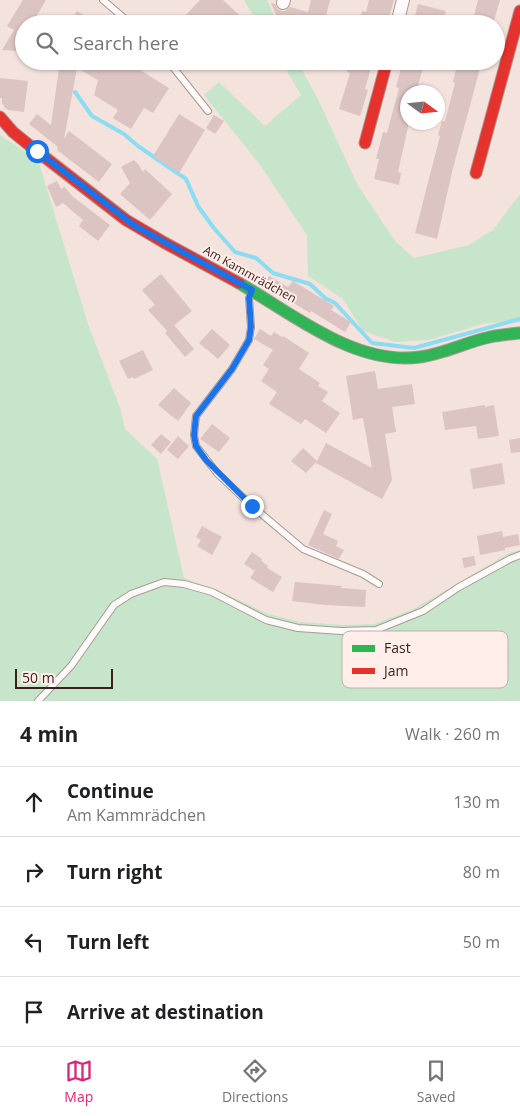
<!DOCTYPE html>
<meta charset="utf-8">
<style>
body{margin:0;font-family:"Open Sans",sans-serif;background:#f6f6f6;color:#202124}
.compass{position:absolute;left:400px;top:85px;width:45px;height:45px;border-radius:50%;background:#fff;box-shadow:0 1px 4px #0004;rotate:105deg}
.scale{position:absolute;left:15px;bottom:12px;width:98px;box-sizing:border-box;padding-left:5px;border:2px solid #3c1f17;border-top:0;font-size:14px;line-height:18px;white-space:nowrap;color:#3c1f17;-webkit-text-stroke:4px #ffeeea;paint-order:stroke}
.stop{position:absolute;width:15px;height:15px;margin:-11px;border:4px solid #1a73e8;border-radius:50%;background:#fff}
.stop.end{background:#1a73e8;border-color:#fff;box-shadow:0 1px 5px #0008}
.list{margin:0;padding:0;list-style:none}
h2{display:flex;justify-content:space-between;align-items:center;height:65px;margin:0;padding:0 20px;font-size:21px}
h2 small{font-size:16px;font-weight:400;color:#757577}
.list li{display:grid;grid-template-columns:32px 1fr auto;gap:15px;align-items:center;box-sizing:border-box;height:70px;padding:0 20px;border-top:1px solid #e0e0e0}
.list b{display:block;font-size:19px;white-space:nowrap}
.list p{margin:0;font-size:16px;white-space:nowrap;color:#757577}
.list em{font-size:16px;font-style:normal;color:#757577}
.icon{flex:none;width:28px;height:28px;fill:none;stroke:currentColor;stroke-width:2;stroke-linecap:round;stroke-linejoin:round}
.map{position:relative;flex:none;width:520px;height:701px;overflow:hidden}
.search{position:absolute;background:#fff;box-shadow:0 1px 4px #0004;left:15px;right:15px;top:15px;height:55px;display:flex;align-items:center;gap:12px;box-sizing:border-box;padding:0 18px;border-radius:28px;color:#757577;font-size:19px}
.sheet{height:345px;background:#fff}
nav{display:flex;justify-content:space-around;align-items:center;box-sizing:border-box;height:70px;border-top:1px solid #e0e0e0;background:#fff;font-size:14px;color:#757577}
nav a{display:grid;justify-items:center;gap:2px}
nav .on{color:#db2777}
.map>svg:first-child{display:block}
.green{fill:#c6e5cb}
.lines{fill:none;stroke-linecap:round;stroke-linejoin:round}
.stream{stroke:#8bddf2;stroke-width:4}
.building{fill:#dbc4c2}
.lane-casing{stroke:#ad9993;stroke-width:8}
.street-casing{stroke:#ad9993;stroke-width:14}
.fast-casing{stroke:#ad9993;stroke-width:13}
.jam-casing{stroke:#ad9993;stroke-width:13}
.lane{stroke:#fdfbfa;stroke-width:6}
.street{stroke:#fdfbfa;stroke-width:12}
.fast{stroke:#30b455;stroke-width:11}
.jam{stroke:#e5322d;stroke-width:11}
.route{stroke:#1a73e8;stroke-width:6}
.labels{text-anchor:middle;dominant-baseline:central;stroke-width:4;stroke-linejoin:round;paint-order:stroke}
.street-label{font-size:12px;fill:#3c1f17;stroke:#ffeeea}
.key{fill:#ffeeea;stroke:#c4b0ab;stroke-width:1}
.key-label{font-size:14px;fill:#3c1f17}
</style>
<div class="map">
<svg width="520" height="701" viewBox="0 0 520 701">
<rect width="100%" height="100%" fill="#f4e2dd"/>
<path class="green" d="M244,0H267L278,24H258Z
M281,61H297L317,97L357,184L395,241L414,258L469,245L493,230L520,194V322L486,323L429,340L395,342L363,331L343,299L308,276L307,235L261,166L204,95L219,82L265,126L301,95Z
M0,135L38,160L89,327L120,408L125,429L157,459L184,578L218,590L268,614L301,622L343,625L374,624L412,610L509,553L520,550V701H0Z"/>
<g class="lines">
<path class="stream" d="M75,92L92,116L124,134L138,146L186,179L198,206L213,227L235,252L256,258L273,273L310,284L325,298L335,303L372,343L414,348L520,319"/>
</g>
<path class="building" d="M23,0H46L32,24H24V38L16,51L2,50L14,30L7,26Z
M200,0H223L249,24H191L184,17Z
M311,0H330L324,24H280L271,3L275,4L277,8L281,11H285L290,7L308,12Z
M369,0H394L387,24H359L362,11L366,12Z
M478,0H500L493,24H472Z
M418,4L446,11L442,24H413Z
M77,11L98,24H69Z
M60,61H87L97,68L101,61H142L137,68L169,88L153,113L144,108L131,129L113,118L118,110L94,95L98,80L77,68L64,139L69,131L112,164L99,182L57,150L58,147L29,124L37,114L51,125Z
M350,61H373L365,89L368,90L360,116L339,109L350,73L347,72Z
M403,61H425L416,92H408V127L398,172L401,173L399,185L374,179L379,159H376L383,132L387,133L399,88L396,87Z
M458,61H482L452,172L437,239L415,233L440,136L438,135L442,121H445L455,83L453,82Z
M0,78L28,81L24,112L8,110L4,107V105L2,104V98H0Z
M179,114L205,130L179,173L153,156Z
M214,115L224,121L215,134L206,128Z
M134,160L138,164L143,172L145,169L172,194L150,220L120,194L130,183L121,167Z
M57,181L61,189L65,187L72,196L110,225L98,241L79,226L83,220L63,203L56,207L47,186Z
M161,274L192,311L167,331L148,310L155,305L142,290Z
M269,276L288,287L293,281L334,306L331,310L351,322L345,332L311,311L310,313L264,285Z
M174,325L194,349L185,357L165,333Z
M212,329L230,345L218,359L199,343Z
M260,329L271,336L274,332L282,337L283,336L309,353L299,369L320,383L318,386L328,392L322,401L340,413L326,433L305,419L301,424L269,404L277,392L261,381L269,369L263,365L273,350L254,339Z
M143,350L153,370L134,379L133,377L128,379L119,361Z
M375,371L378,389L412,384L415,404L392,407L396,432L385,434L392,480L382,499L316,463L326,443L372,468L363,418L353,420L346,376Z
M174,388L191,403L178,421L158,405Z
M485,405V407L494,405L499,436L478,439L476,426L445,430L442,412Z
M212,424L230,438L219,452L200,439Z
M161,434L171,442L161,454L151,445Z
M178,436L189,446L178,459L167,450Z
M520,438V452L511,453L509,440Z
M303,448L317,461L306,473L291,461Z
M502,463L505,484L473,489L470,469Z
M324,510L332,514L323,534L338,541L336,546L344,550L339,559L308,545Z
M202,526L222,537L212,555L197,546L201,540L196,537Z
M502,531L503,537L518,534L520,545L505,548V550L480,555L477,536Z
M252,552L262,559L261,561L268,566L267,568L282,577L273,592L250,578L255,571L244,564Z
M474,556L476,565L464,568L462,558Z
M295,582L342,586L341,588L366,590L365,607L325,605L292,601Z"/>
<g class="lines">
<defs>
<path id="lane" d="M103,0L131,24
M168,61L208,111
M252,292L249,298L251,327L249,340L232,369L196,416L194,435L196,446L217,473L252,506L303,549L363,574L379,584
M38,701L71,666L114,605L131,594L164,582L184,584L212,592L266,620L298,628L341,631L376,630L423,611L459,587L510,559L520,555"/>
<path id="street" d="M283,3L284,0
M397,24L403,0"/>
<path id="fast" d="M239,283C293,314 355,366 420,357C444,354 466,342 490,337C500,335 510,334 520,333"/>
<path id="jam" d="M0,117L13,132L29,145L126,220L165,243L239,283
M365,143L387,61
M476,173L520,11"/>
</defs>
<use href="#lane" class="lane-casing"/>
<use href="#street" class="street-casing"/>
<use href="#fast" class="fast-casing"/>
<use href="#jam" class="jam-casing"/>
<use href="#lane" class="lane"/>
<use href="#street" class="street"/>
<use href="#fast" class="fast"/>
<use href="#jam" class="jam"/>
</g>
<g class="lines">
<path class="route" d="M37,151L135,226L252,290L249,298L251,327L249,340L232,369L196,416L194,435L196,446L206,460L252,506"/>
</g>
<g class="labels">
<g class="street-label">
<text transform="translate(250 274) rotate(29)">Am Kammrädchen</text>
</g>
</g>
<rect x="342" y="631" width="166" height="57" rx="8" class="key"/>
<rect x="352" y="645" width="23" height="7" fill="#30b455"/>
<rect x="352" y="668" width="23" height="6" fill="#e5322d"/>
<g class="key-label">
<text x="384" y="653">Fast</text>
<text x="384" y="676">Jam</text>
</g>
</svg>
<svg class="compass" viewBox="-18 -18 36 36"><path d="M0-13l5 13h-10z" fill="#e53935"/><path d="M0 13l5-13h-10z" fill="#757577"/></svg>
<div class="scale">50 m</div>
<div class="stop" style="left:37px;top:151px"></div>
<div class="stop end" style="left:252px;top:506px"></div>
<div class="search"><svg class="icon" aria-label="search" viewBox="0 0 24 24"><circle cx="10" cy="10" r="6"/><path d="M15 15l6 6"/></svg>Search here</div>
</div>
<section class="sheet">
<h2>4 min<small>Walk · 260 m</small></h2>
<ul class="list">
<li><svg class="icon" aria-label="ahead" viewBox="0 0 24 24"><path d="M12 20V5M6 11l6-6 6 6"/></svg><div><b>Continue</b><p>Am Kammrädchen</p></div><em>130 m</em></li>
<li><svg class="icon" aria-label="right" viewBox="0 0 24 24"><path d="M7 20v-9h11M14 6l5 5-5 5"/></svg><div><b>Turn right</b></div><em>80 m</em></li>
<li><svg class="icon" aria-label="left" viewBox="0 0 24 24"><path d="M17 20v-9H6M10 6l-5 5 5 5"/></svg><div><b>Turn left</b></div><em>50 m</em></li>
<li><svg class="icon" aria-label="arrive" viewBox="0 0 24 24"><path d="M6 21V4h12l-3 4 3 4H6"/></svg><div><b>Arrive at destination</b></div></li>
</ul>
</section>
<nav>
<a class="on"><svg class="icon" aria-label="map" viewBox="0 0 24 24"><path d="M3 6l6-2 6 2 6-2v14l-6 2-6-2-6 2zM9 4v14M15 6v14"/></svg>Map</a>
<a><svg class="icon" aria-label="directions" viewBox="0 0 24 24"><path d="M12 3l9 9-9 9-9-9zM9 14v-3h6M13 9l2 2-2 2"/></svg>Directions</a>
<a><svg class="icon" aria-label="saved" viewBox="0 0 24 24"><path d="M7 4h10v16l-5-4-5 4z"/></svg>Saved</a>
</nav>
